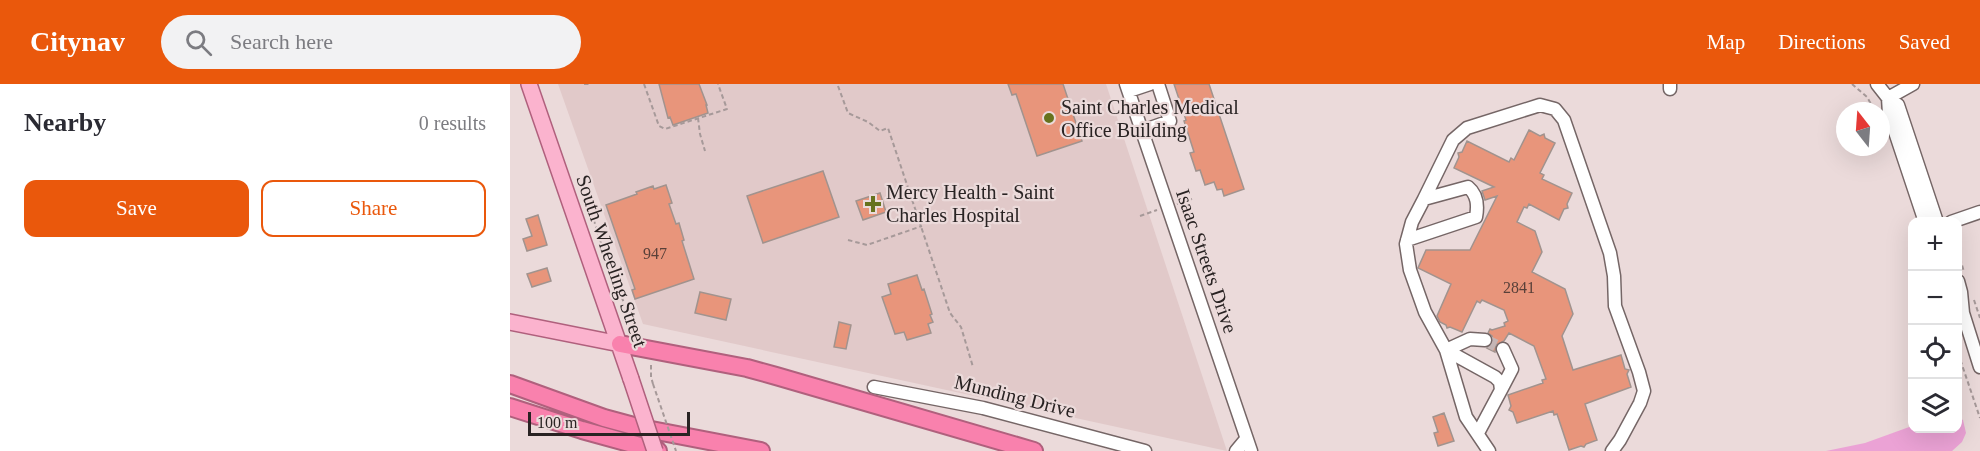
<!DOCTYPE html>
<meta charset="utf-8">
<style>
body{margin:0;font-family:Georgia,serif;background:#f2f2f3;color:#2b2b33}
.controls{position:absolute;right:18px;bottom:18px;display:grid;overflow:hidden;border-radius:12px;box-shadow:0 6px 24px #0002}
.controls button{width:54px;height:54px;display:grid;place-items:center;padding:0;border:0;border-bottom:2px solid #e1e1e2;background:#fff;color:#2b2b33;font:30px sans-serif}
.compass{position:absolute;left:1326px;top:18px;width:54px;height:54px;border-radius:50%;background:#fff;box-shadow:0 6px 24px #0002;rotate:343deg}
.scale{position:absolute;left:18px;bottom:15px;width:162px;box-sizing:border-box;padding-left:6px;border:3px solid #292323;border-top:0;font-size:16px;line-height:21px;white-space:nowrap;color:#292323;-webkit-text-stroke:4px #ebdada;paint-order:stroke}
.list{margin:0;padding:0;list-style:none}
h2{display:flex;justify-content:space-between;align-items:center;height:78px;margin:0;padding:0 24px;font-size:26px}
h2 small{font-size:20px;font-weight:400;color:#7c7c81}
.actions{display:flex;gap:12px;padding:18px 24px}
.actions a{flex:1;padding:14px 0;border:2px solid #ea580c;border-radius:12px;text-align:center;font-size:21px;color:#ea580c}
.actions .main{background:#ea580c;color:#fff}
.icon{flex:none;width:33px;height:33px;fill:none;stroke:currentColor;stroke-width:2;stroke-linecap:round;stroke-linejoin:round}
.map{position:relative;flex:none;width:1470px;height:367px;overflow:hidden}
header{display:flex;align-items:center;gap:36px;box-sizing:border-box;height:84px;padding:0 30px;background:#ea580c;color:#fff}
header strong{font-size:28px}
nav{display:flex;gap:33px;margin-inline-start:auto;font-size:21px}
.search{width:420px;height:54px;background:#f2f2f3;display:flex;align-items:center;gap:15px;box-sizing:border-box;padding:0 21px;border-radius:33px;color:#7c7c81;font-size:22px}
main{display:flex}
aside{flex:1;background:#fff}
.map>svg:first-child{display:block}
.built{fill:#e1c9c9}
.water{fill:#eba2d5}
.building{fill:#e8957b;stroke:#a1938e;stroke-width:1.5}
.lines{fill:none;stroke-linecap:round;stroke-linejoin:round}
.minor-tunnel{stroke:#c4b5b5;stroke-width:12;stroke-dasharray:12 6;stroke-linecap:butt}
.minor-casing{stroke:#756666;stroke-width:15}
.major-casing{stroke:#b0607d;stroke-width:18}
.highway-casing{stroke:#b0607d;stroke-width:20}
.path{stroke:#a69999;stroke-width:2;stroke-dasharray:4.5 3;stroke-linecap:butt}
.minor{stroke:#fff;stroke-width:12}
.major{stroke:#fbb3ce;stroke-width:15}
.highway{stroke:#f981ad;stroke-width:16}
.major-bridge-casing{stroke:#b0607d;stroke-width:18;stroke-linecap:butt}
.path-bridge{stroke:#a69999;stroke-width:2;stroke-dasharray:4.5 3;stroke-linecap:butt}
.major-bridge{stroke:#fbb3ce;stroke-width:15}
.poi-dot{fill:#67721d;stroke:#ebdada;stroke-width:2}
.labels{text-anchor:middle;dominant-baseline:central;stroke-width:4.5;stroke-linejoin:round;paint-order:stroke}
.number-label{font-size:16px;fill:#594039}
.poi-label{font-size:20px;fill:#292323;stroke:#ebdada;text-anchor:start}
.street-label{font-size:20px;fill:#292323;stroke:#ebdada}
</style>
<header>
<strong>Citynav</strong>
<div class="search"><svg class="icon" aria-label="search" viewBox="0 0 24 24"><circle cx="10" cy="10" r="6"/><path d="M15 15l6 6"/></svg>Search here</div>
<nav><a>Map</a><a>Directions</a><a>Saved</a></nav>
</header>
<main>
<aside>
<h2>Nearby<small>0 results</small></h2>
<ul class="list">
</ul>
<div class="actions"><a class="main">Save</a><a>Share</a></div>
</aside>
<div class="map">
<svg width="1470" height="367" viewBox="0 0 1470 367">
<rect width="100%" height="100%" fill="#ebdada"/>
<path class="built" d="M48,0H596L717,367L133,240Z"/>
<path class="water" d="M1448,333L1453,336L1456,349L1452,358L1442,367H1316L1355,359L1402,342V344H1448Z"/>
<path class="building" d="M149,0H189L197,21H196L198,29L163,41L160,33L158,34Z
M498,0H553L572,57L527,72L506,10L502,11Z
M664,0H699L734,105L714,112L712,105L707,106L704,98L695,101L690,86L686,87L680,69L684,68L674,37L676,36Z
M1019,46L1030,52L1034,50L1035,54L1045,59L1030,89L1034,91L1032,95L1062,109L1057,120L1058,124L1054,125L1049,136L1019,120L1017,124L1014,123L1007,138L1025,147L1032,168L1022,188L1055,205L1063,230L1052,252L1063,286L1111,271L1115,285L1119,286L1117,290L1121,303L1075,320L1087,356L1076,360L1074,363L1071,362L1059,366L1047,330L1044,331L1043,327L1007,339L1003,328L999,326L1001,322L998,311L1033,299L1032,296L1036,295L1024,262L999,249L994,257L986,261L985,268L977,264L981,261L983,257L982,252L978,249L980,245L982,246L995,242L994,239L998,237L994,226L972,216L970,219L967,217L952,248L940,243L937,244L936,241L930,238L927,232L941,200L908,184L916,166H960L987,112L975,116L972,107L984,103L944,84L949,73L948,69L952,68L957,57L999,78L1001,74L1004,76Z
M313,87L329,133L253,159L237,112Z
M156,101L162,119L159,120L166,140L169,139L174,156L172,157L184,195L125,215L122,206L125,205L96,121L127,110L126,108L143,102L144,105Z
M370,109L376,128L353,136L346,117Z
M28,131L37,161L17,167L13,155L22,152L16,135Z
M37,184L41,197L22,203L17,190Z
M407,191L412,206L414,205L422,230L420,231L423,238L418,240L421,249L397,256L394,248L385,250L372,213L381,210L378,200Z
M190,208L221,215L216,236L185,229Z
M329,238L341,241L336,265L324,263Z
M934,329L944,357L928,362L924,349L928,348L923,333Z"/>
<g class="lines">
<path class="minor-tunnel" d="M975,256L993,265"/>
<defs>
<path id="minor" d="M616,0L741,367
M1367,0L1378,14L1388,21L1427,138
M1160,5V0
M619,7L640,0
M1378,14L1379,30L1415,138
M1378,14L1403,0
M632,47L660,37L648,0
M914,115L943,56L957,44L1030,21L1045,25L1054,36L1100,169L1104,192L1105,222L1129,288L1134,307L1130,319L1110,356L1102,367
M1441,138L1470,128
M897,156L966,133C968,122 968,111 958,103L914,115L902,138L896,160L900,186L915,228L936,266L956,333L979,367
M1448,197L1451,208L1453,229L1470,283
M936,266L985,293L990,298L991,306L968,349
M936,266L960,255L975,256
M364,303L473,324L635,367
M991,306L1002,285L993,265
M726,367L736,355"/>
<path id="major" d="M19,0L121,295
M0,238L110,260"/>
<path id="highway" d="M110,260L237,284L266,292L524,367
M0,300L94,334L131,344L251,367
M0,323L72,346L148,367"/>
</defs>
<use href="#minor" class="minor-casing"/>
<use href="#major" class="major-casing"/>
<use href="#highway" class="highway-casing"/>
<path class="path" d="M74,0H81
M134,0L149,42L155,45L217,25L208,0
M1342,0L1357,13L1365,27
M328,2L338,29L358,38L370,47L378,44L440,229L451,243L463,283
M188,34L190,50L195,67
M77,114L94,169L126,249
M667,120L682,115
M630,132L647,126
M338,156L357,161L412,142
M1448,167L1454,188
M1464,216L1470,234
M1448,269L1470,334
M141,281V293L143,300"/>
<use href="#minor" class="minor"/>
<use href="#major" class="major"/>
<use href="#highway" class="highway"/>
<defs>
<path id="major-bridge" d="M121,295L145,367"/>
</defs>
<use href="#major-bridge" class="major-bridge-casing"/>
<path class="path-bridge" d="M143,300L166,367"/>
<use href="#major-bridge" class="major-bridge"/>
</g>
<g class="poi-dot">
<circle cx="539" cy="34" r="6"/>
<path d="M360 111h6v6h6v6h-6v6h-6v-6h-6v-6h6z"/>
</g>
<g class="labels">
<g class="number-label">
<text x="145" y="169">947</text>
<text x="1009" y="203">2841</text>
</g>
<g class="poi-label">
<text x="551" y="23">Saint Charles Medical<tspan x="551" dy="23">Office Building</tspan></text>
<text x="376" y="108">Mercy Health - Saint<tspan x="376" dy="23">Charles Hospital</tspan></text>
</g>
<g class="street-label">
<text transform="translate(102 177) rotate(71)">South Wheeling Street</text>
<text transform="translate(697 177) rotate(71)">Isaac Streets Drive</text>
<text transform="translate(505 312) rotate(14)">Munding Drive</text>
</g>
</g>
</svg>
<div class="controls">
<button>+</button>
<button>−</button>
<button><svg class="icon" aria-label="locate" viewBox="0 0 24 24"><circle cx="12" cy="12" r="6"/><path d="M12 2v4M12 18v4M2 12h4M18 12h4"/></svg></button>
<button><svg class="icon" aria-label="layers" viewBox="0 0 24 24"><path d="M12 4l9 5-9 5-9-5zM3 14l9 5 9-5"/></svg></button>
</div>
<svg class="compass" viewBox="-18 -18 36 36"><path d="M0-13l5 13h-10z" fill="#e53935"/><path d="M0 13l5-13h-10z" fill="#7c7c81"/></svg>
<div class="scale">100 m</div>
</div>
</main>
